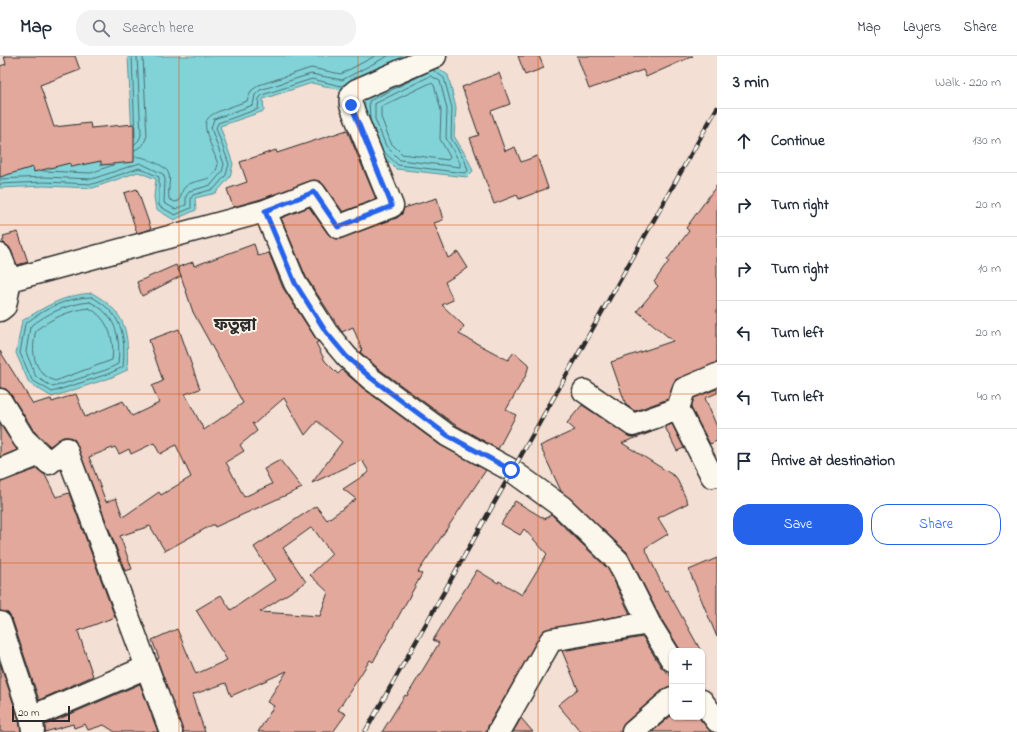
<!DOCTYPE html>
<meta charset="utf-8">
<style>
body{margin:0;font-family:"Indie Flower","Noto Sans Bengali",sans-serif;background:#f2f2f3;color:#1f2937}
.controls{position:absolute;right:12px;bottom:12px;display:grid;overflow:hidden;border-radius:8px;box-shadow:0 1px 3px #0004}
.controls button{width:36px;height:36px;display:grid;place-items:center;padding:0;border:0;border-bottom:1px solid #e0e1e3;background:#fff;color:#1f2937;font:20px sans-serif}
.scale{position:absolute;left:12px;bottom:10px;width:58px;box-sizing:border-box;padding-left:4px;border:2px solid #2b2b2b;border-top:0;font-size:11px;line-height:14px;white-space:nowrap;color:#2b2b2b;-webkit-text-stroke:3px #fbf7ec;paint-order:stroke}
.stop{position:absolute;width:12px;height:12px;margin:-9px;border:3px solid #2563eb;border-radius:50%;background:#fff}
.stop.end{background:#2563eb;border-color:#fff;box-shadow:0 1px 4px #0008}
.list{margin:0;padding:0;list-style:none}
h2{display:flex;justify-content:space-between;align-items:center;height:52px;margin:0;padding:0 16px;font-size:17px}
h2 small{font-size:13px;font-weight:400;color:#747a83}
.list li{display:grid;grid-template-columns:26px 1fr auto;gap:12px;align-items:center;box-sizing:border-box;height:64px;padding:0 16px;border-top:1px solid #e0e1e3}
.list b{display:block;font-size:15px;white-space:nowrap}
.list em{font-size:13px;font-style:normal;color:#747a83}
.actions{display:flex;gap:8px;padding:12px 16px}
.actions a{flex:1;padding:9px 0;border:1px solid #2563eb;border-radius:16px;text-align:center;font-size:14px;color:#2563eb}
.actions .main{background:#2563eb;color:#fff}
.icon{flex:none;width:22px;height:22px;fill:none;stroke:currentColor;stroke-width:2;stroke-linecap:round;stroke-linejoin:round}
.map{position:relative;flex:none;width:717px;height:676px;overflow:hidden}
header{display:flex;align-items:center;gap:24px;box-sizing:border-box;height:56px;padding:0 20px;background:#fff;border-bottom:1px solid #e0e1e3}
header strong{font-size:19px}
nav{display:flex;gap:22px;margin-inline-start:auto;font-size:14px}
.search{width:280px;height:36px;background:#f2f2f3;display:flex;align-items:center;gap:10px;box-sizing:border-box;padding:0 14px;border-radius:16px;color:#747a83;font-size:15px}
main{display:flex}
aside{flex:1;background:#fff}
.map>svg:first-child{display:block}
.water{fill:#81d3d8;stroke:#5f9093}
.lines{fill:none;stroke-linecap:round;stroke-linejoin:round}
.shore{stroke:#4d6e70;stroke-width:1}
.building{fill:#e1a89b;stroke:#2b2b2b;fill-rule:evenodd}
.minor-casing{stroke:#2b2b2b;stroke-width:25}
.minor{stroke:#fbf7ec;stroke-width:22}
.rail-casing{stroke:#2b2b2b;stroke-width:4.5}
.rail{stroke:#fbf7ec;stroke-width:3;stroke-dasharray:9;stroke-linecap:butt}
.route{stroke:#2563eb;stroke-width:5}
.grid{fill:none;stroke:#d5540f;stroke-width:1;stroke-opacity:0.55}
.labels{text-anchor:middle;dominant-baseline:central;stroke-width:3.5;stroke-linejoin:round;paint-order:stroke}
.district-label{font-size:17px;font-weight:bold;fill:#2b2b2b;stroke:#fbf7ec}
</style>
<header>
<strong>Map</strong>
<div class="search"><svg class="icon" aria-label="search" viewBox="0 0 24 24"><circle cx="10" cy="10" r="6"/><path d="M15 15l6 6"/></svg>Search here</div>
<nav><a>Map</a><a>Layers</a><a>Share</a></nav>
</header>
<main>
<div class="map">
<svg width="717" height="676" viewBox="0 0 717 676">
<rect width="100%" height="100%" fill="#f3dfd4"/>
<filter id="ink" filterUnits="userSpaceOnUse"><feTurbulence type="fractalNoise" baseFrequency=".025" numOctaves="2"/><feDisplacementMap in="SourceGraphic" scale="8" xChannelSelector="R" yChannelSelector="G"/><feConvolveMatrix kernelMatrix="1 2 1 2 8 2 1 2 1" color-interpolation-filters="sRGB"/></filter>
<g filter="url(#ink)">
<path class="water" d="M128,0H407L342,34L312,27L263,43L264,55L220,70L233,108L230,121L216,137L195,142L196,154L174,164L156,153L154,141L156,123L138,116L93,132L44,130L0,132V104L132,79Z
M433,9L448,19L456,52L454,80L468,103L473,115L467,121L396,113L379,96L367,65L364,43Z
M92,237C127,257 129,276 127,314L110,322L52,341L29,327L16,297L22,265C46,250 64,239 92,237Z"/>
<g class="lines">
<path class="shore" d="M132,0L135,81
M431,20L440,25L447,53L446,82L460,107V111L400,104L386,90L375,63V48Z
M431,27L434,29L441,54L440,83L450,101L448,104L402,98L391,87L381,61V51Z
M135,88L139,84L141,79L137,0
M380,89L370,64L369,45L426,17
M135,94L143,89L147,80L143,0
M382,94L398,109L465,117L468,115L465,105L451,82L452,52L444,22L433,14
M135,101C142,100 147,103 154,106C177,116 167,123 169,143L175,146L179,145C181,141 181,135 185,131C196,121 214,129 218,108C199,58 197,63 247,45L251,35L259,29L311,12L341,18L375,0
M43,115L91,117L113,109
M0,123L44,121L92,123L140,107L163,118L165,123L164,147L175,153L186,149V140L190,135L211,129L222,116L224,108L211,72L214,63L253,49L255,39L260,34L311,18L342,24L388,0
M0,128L44,126L93,128L139,112L159,121V150L175,159L191,152V142L193,139L214,133L226,119L229,108L216,72L218,67L258,53L259,43L262,39L312,23L341,30L345,28
M92,241C122,258 126,278 123,311L108,318L52,336L32,324L20,297L25,268C44,253 68,241 92,241Z
M90,246C116,258 121,281 118,308L106,314L53,331L36,321L26,296L30,271C47,257 68,248 90,246Z
M89,252C108,262 115,283 112,304L55,325C32,316 31,295 36,274C51,263 69,254 89,252Z"/>
</g>
<path class="building" d="M4,0H75L80,14L40,29L54,71L90,67L91,72L134,68V106L101,109V105L71,111L70,107L34,116L33,111L0,121V10L6,8Z
M518,0H539L544,12L525,19Z
M577,0H693L646,21L643,14L589,33Z
M499,17L510,48L491,55L505,95L515,91L521,106L537,100L548,132L519,143L517,139L494,148L470,82L479,79L462,31Z
M347,74L376,143L343,156L324,129L315,124L261,143L233,151L227,133L247,126L240,106L276,94L277,97Z
M717,129V307L675,324L668,343L635,355L626,349L611,306L673,285L637,255L658,230L654,226L669,205L667,204L689,175L686,172Z
M137,133L151,173L137,177L124,137Z
M437,142L443,164L434,167L448,202L458,196L468,212L445,226L453,244L442,249L464,270L459,278L508,304L514,296L529,309L526,319L506,354L516,359L498,393L454,368L379,313L360,296L362,294L353,271L342,276L306,221L281,162L309,151L328,178L337,183L397,162L402,158L404,152Z
M18,176L28,206L17,209L11,194L2,185L4,184L3,180Z
M254,188L258,200L269,197L283,232L318,286L316,287L325,305L338,318L342,314L364,333L440,389L486,414L418,516L422,518L373,606L370,604L338,654L346,658L333,676H258L274,650L267,646L287,615L231,640L226,627L192,639L205,676H183L157,603L159,602L152,584L177,573L196,618L227,604L196,554L221,539L231,554L275,524L254,491L316,450L327,464L356,443L343,433L369,416L362,404L312,427L342,386L317,365L305,379L284,342L254,368L252,367L257,375L240,389L244,395L226,406L244,441L272,428L264,413L280,404L302,432L215,471L214,469H212L165,495L150,470L120,480L132,513L125,515L75,384L70,381H63L50,390L34,375L10,337L6,333L0,332V295L33,348L51,343L52,346L76,338L85,361L123,345L132,360L159,347L152,330L163,325L149,284L179,273L200,333L185,338L204,374L243,347L193,256L178,211L193,206L194,210ZM154,387L160,398L176,389L191,421L161,439L159,436L123,461L116,442L106,446L89,401L115,391L119,398L129,393L131,398ZM312,471L332,498L310,519L328,536L320,560L260,556L306,526L283,492Z
M176,209L181,220L142,240L137,226Z
M717,333V337L705,342L717,371V385L710,388L691,352L694,342Z
M582,349L631,381L652,376L622,387L676,421L688,447L658,462L668,478L645,492L665,535L667,534L701,595H681L660,561L627,496L561,435L540,390L575,374L567,367Z
M0,368L17,394L0,401Z
M672,368L684,392L677,395L665,371Z
M37,413L45,419L56,441L69,437L115,561L78,575L93,620L39,644L12,563L8,557L0,555V426Z
M515,445L545,463L551,458L554,461L608,513L630,558L544,574L488,670L487,676H382L405,639L407,640L439,587L433,584L477,514L498,527L499,525L522,539L547,498L524,473L520,479L501,468Z
M717,502V581L689,514Z
M643,581L661,611L672,621V630L664,633L625,667L621,676H581L558,649L578,633L562,595Z
M0,607L19,664L21,676H0Z
M140,628L158,676H115L104,669L88,674L85,668L74,672L73,668L45,676V669Z
M672,659V661H698L711,676H652Z
M521,662L533,676H513Z"/>
<g class="lines">
<defs>
<path id="minor" d="M265,155L314,136L338,171L392,150L351,49C350,41 351,38 357,34L435,0
M0,199L10,224
M0,254L5,250L10,224L265,155L295,227L326,276L347,301L371,323L447,379L511,414L562,451L618,505L649,567L672,604
M584,335L633,369L678,353L684,333L717,319
M0,344L24,383L49,407L66,393L171,676
M678,353L712,420L717,419
M0,414L40,398
M0,567L31,661L33,674
M702,645L717,665
M31,661L147,611
M499,676L551,584L649,567
M633,676L672,642"/>
</defs>
<use href="#minor" class="minor-casing"/>
<use href="#minor" class="minor"/>
<defs>
<path id="rail" d="M365,676L717,52"/>
</defs>
<use href="#rail" class="rail-casing"/>
<use href="#rail" class="rail"/>
</g>
</g>
<g class="lines" filter="url(#ink)">
<path class="route" d="M351,49L392,150L338,171L314,136L265,155L295,227L326,276L347,301L371,322L447,379L511,414"/>
</g>
<path class="grid" d="M179,0V676M358,0V676M538,0V676M0,169H717M0,338H717M0,507H717"/>
<g class="labels">
<g class="district-label">
<text x="235" y="269">ফতুল্লা</text>
</g>
</g>
</svg>
<div class="controls">
<button>+</button>
<button>−</button>
</div>
<div class="scale">20 m</div>
<div class="stop" style="left:511px;top:414px"></div>
<div class="stop end" style="left:351px;top:49px"></div>
</div>
<aside>
<h2>3 min<small>Walk · 220 m</small></h2>
<ul class="list">
<li><svg class="icon" aria-label="ahead" viewBox="0 0 24 24"><path d="M12 20V5M6 11l6-6 6 6"/></svg><div><b>Continue</b></div><em>130 m</em></li>
<li><svg class="icon" aria-label="right" viewBox="0 0 24 24"><path d="M7 20v-9h11M14 6l5 5-5 5"/></svg><div><b>Turn right</b></div><em>20 m</em></li>
<li><svg class="icon" aria-label="right" viewBox="0 0 24 24"><path d="M7 20v-9h11M14 6l5 5-5 5"/></svg><div><b>Turn right</b></div><em>10 m</em></li>
<li><svg class="icon" aria-label="left" viewBox="0 0 24 24"><path d="M17 20v-9H6M10 6l-5 5 5 5"/></svg><div><b>Turn left</b></div><em>20 m</em></li>
<li><svg class="icon" aria-label="left" viewBox="0 0 24 24"><path d="M17 20v-9H6M10 6l-5 5 5 5"/></svg><div><b>Turn left</b></div><em>40 m</em></li>
<li><svg class="icon" aria-label="arrive" viewBox="0 0 24 24"><path d="M6 21V4h12l-3 4 3 4H6"/></svg><div><b>Arrive at destination</b></div></li>
</ul>
<div class="actions"><a class="main">Save</a><a>Share</a></div>
</aside>
</main>
